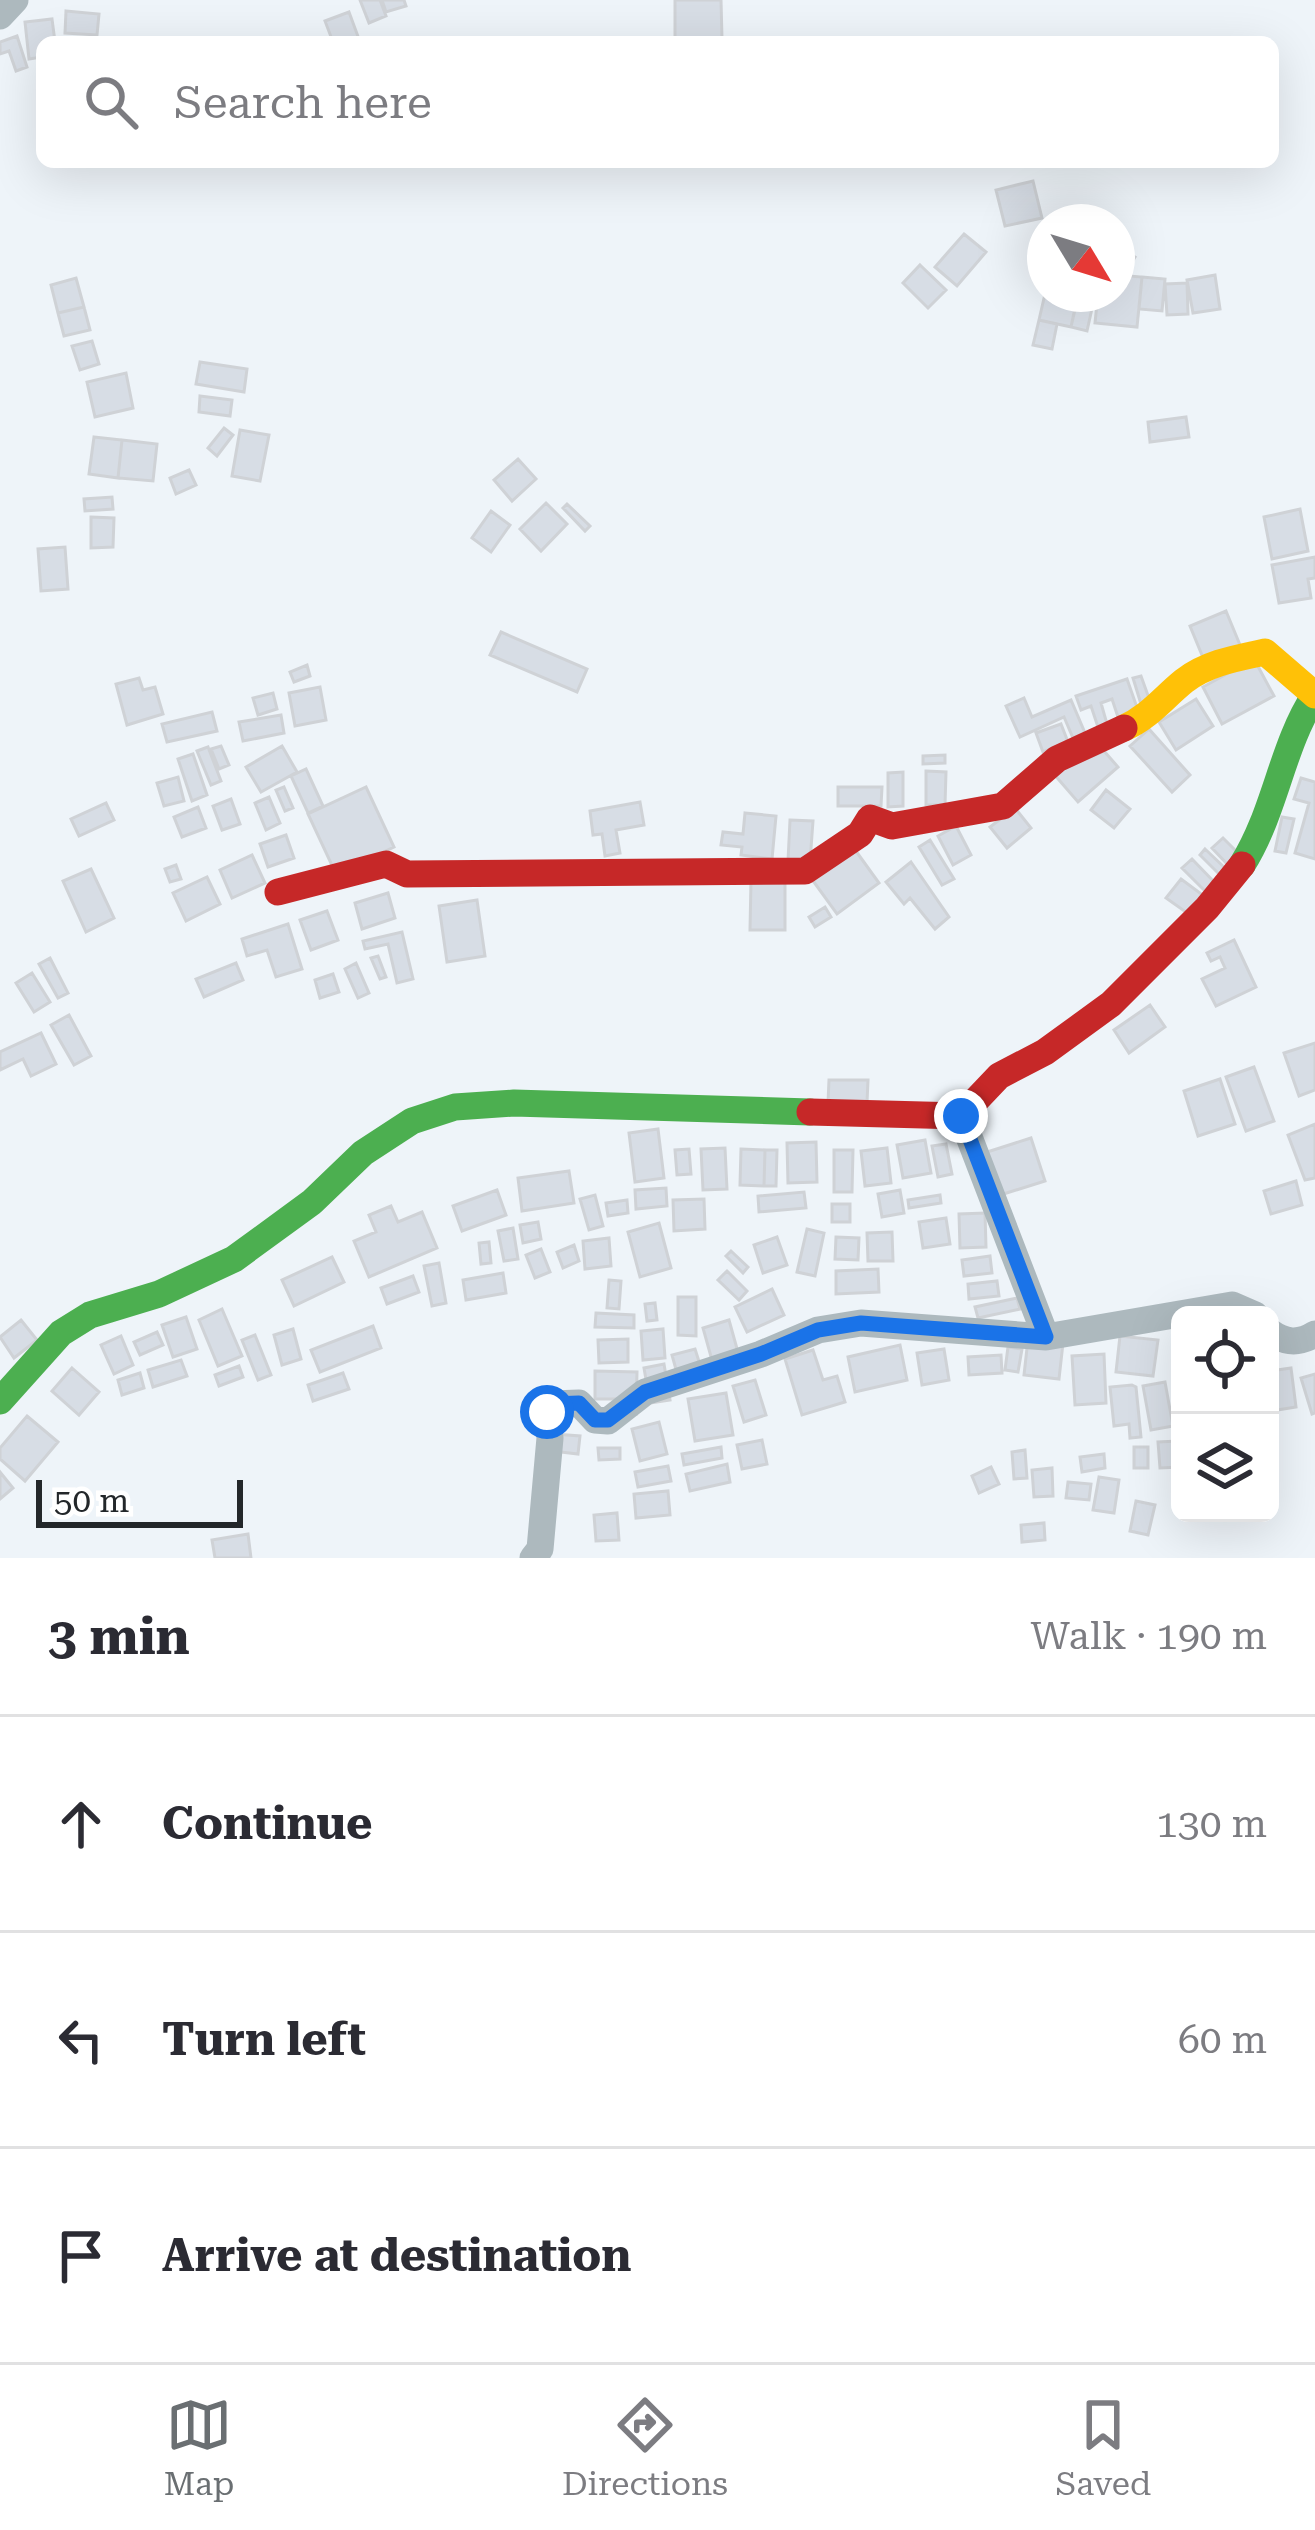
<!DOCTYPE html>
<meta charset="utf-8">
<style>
body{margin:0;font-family:"Roboto Serif",serif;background:#f7f7f7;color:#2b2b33}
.controls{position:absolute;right:36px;bottom:36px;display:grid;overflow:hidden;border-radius:18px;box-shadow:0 12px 48px #0002}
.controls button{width:108px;height:108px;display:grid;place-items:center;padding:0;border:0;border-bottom:3px solid #e1e1e2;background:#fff;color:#2b2b33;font:60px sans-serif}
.compass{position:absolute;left:1027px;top:204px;width:108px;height:108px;border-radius:50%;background:#fff;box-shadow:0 12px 48px #0002;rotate:128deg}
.scale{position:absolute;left:36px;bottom:30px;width:207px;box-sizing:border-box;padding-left:12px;border:6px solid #23272a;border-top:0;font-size:33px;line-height:42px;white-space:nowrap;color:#23272a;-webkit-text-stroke:9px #fff;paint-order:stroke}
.stop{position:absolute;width:36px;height:36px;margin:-27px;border:9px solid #1a73e8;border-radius:50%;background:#fff}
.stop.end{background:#1a73e8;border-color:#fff;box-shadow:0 3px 12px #0008}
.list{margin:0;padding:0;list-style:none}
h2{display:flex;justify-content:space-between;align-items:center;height:156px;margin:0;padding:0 48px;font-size:51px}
h2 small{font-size:39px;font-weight:400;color:#7c7c81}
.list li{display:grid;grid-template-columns:78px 1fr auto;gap:36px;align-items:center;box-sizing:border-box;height:216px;padding:0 48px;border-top:3px solid #e1e1e2}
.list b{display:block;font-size:45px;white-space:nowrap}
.list em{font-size:39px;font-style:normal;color:#7c7c81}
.icon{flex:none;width:66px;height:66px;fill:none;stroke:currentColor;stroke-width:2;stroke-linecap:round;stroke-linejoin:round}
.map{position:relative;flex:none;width:1315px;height:1558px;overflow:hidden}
.search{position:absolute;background:#fff;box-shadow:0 12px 48px #0002;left:36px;right:36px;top:36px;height:132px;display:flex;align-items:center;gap:30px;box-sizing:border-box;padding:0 42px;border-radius:18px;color:#7c7c81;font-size:45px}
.sheet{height:804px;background:#fff}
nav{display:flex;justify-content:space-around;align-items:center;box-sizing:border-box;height:168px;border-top:3px solid #e1e1e2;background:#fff;font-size:33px;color:#7c7c81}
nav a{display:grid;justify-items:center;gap:6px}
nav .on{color:#6a6f72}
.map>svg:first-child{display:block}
.building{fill:#d7dde5;stroke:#cfd2d6;stroke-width:3}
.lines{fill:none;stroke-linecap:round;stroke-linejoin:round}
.street{stroke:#adb9be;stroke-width:27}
.fast{stroke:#4caf50;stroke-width:27}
.slow{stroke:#ffc107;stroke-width:27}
.jam{stroke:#c62828;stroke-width:27}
.route{stroke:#1a73e8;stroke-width:15}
</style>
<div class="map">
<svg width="1315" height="1558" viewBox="0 0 1315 1558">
<rect width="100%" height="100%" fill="#eef4f9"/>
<path class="building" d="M360,0H380L386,16L369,23Z
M382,0H404L406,6L386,12Z
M675,0H721L722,39L675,40Z
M66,11L99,14L97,35L65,33Z
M349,12L360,42H333L325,21Z
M52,19L55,42H42V57L29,59L25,22Z
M17,36L27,67L16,71L9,51L0,54V42Z
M1033,181L1042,218L1005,226L996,190Z
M964,234L986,252L957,286L935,267Z
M1117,247L1135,257L1125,274L1117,269Z
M920,265L946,290L928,308L903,283Z
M1117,275L1142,277L1137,327L1095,323L1098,294H1117Z
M1215,275L1220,309L1193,313L1187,280Z
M1142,277L1165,279L1162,311L1139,309Z
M76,278L84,307L58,313L51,285Z
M1187,283L1188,314L1167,315L1165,284Z
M1045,294L1077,298L1071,327L1039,320Z
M1077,301L1093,304L1087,331L1071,327Z
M84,307L90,330L64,336L58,313Z
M1039,320L1057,324L1052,349L1033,345Z
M92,341L99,364L80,370L72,346Z
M200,362L247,369L244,392L196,384Z
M126,373L133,408L95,417L87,382Z
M200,396L232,400L230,416L199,412Z
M1186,417L1189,437L1150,442L1148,422Z
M224,428L233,435L217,456L208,448Z
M240,430L269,435L260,481L232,476Z
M94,437L122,440L118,478L89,474Z
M122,440L157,444L153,481L118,478Z
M518,459L536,479L512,501L494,480Z
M189,470L196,485L176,494L170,478Z
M112,497L113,509L85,511L84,499Z
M546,503L567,524L541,551L520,529Z
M567,504L590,526L585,531L563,508Z
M1300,509L1308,551L1272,559L1264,517Z
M491,511L510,525L491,552L472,538Z
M91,517L114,518L113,547L91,548Z
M65,547L68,589L41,591L38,549Z
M1315,557V578L1308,579L1311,598L1279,603L1272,565Z
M1226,611L1240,645L1204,660L1190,626Z
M501,632L587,669L577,692L490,655Z
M1254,659L1274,696L1222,724L1203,687Z
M307,665L310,676L294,682L290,672Z
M1141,676L1150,701L1141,704L1133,678Z
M139,678L143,690L155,687L163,714L127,725L116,684Z
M1127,679L1140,716L1120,723L1112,699L1101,703L1107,724L1098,727L1091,706L1081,710L1076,696Z
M320,687L326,720L295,726L289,693Z
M273,693L277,709L258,715L253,698Z
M1024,698L1032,717L1071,700L1085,733L1073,738L1064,717L1020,737L1006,706Z
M1196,699L1213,726L1176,750L1159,722Z
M212,712L217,731L167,742L162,724Z
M281,715L284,733L243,741L239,722Z
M1061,724L1068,742L1043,752L1036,733Z
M1149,729L1190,775L1172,792L1130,746Z
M221,746L229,765L219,769L211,749Z
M282,746L297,772L261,792L246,767Z
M208,747L221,781L211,785L197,751Z
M1104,751L1118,767L1078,802L1053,773Z
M193,754L207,795L192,801L178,759Z
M945,755V763L923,764V756Z
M306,769L323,806L308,813L291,776Z
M926,771L946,772L945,805H926Z
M903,772V806L888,807V773Z
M178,777L184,801L164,806L157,783Z
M1301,778L1315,782V859L1295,853L1309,803L1294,799Z
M284,787L293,808L285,811L276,790Z
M366,787L394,847L336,874L308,814Z
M838,787H882L881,806H838Z
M1106,790L1130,809L1114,828L1091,810Z
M269,797L280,823L266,830L255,803Z
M231,799L240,824L222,830L213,806Z
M640,802L644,825L616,830L620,853L605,856L602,834L593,835L590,811Z
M106,803L114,820L79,836L71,819Z
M198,807L206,828L182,837L174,817Z
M1015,808L1031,828L1007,848L990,827Z
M745,813L776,816L772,859L741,855L742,847L721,845L723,832L743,834Z
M1282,817L1294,819L1286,853L1275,851Z
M790,820L813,821L810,862L788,861Z
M956,826L971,855L953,865L938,836Z
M286,835L294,858L268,867L260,844Z
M1223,838L1241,856L1230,867L1212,848Z
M930,840L954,879L942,885L919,847Z
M853,847L879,883L837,914L811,878Z
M1205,849L1226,869L1220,875L1200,855Z
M252,855L265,883L232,898L220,870Z
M1192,859L1219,887L1210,896L1182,868Z
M911,862L949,917L935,929L910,898L904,904L886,882Z
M176,865L181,879L170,882L165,869Z
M91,869L114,918L86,932L63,881Z
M207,877L220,904L186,921L173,893Z
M1181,879L1204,896L1190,915L1166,898Z
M751,880L785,881V930H750Z
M388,893L395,918L362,929L355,903Z
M477,900L485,956L447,962L439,906Z
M825,907L831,917L815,927L809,917Z
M327,911L338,940L311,950L300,920Z
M288,924L302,969L276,977L267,950L247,956L242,939Z
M402,932L413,979L397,983L388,944L365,949L363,941Z
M1234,940L1256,987L1216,1006L1202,979L1225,968L1220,957L1211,961L1207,953Z
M378,956L386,977L380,979L371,958Z
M50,958L68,993L58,998L39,964Z
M236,963L243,980L204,997L196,979Z
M356,963L369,993L358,998L345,969Z
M32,973L50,1002L34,1012L16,983Z
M333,974L339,992L320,998L315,980Z
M1150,1005L1165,1027L1129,1053L1114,1030Z
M69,1015L91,1056L74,1065L51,1025Z
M41,1033L56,1064L31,1076L23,1059L0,1070V1052Z
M1315,1043V1090L1299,1096L1284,1053Z
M1254,1067L1274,1121L1246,1131L1226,1077Z
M1220,1079L1235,1124L1198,1136L1184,1091Z
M829,1080H868L867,1103H828Z
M1315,1124V1178L1305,1180L1288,1135Z
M658,1129L664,1178L635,1182L629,1133Z
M1031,1138L1045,1181L997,1196L984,1153Z
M925,1140L931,1173L903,1178L897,1145Z
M816,1142L817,1182L788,1183L787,1143Z
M946,1144L952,1174L938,1177L932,1146Z
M725,1148L727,1189L703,1190L701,1149Z
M887,1148L891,1183L865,1186L861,1151Z
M689,1149L691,1174L677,1175L675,1150Z
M741,1149L765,1150L764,1186L740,1185Z
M765,1150H777L776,1186H764Z
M834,1150H853L852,1192H834Z
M569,1171L574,1203L522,1211L518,1178Z
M1296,1181L1302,1205L1271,1214L1264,1191Z
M666,1188L667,1206L636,1209L635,1190Z
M497,1190L506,1215L462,1231L453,1206Z
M900,1190L904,1213L882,1217L878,1194Z
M804,1192L806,1208L759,1212L758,1196Z
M595,1195L603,1226L589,1230L580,1199Z
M940,1195L941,1203L909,1208L908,1200Z
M704,1199L705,1229L674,1231L673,1200Z
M627,1200L628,1213L608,1216L606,1203Z
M832,1204H850V1222H832Z
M391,1206L398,1222L422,1212L437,1248L369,1277L354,1241L376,1232L369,1215Z
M985,1213L986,1247L960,1248L959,1214Z
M946,1218L950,1244L923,1248L919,1222Z
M538,1222L541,1239L523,1243L520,1225Z
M659,1223L671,1268L640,1277L628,1232Z
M513,1228L518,1259L504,1261L498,1231Z
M807,1229L824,1233L815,1276L797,1272Z
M892,1232L893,1261H868L867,1233Z
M777,1237L787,1265L763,1273L754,1245Z
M836,1237L859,1238L858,1260L835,1259Z
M609,1238L611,1266L585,1269L583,1241Z
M489,1242L491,1263L481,1264L479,1243Z
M574,1245L579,1261L563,1268L557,1252Z
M541,1249L550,1272L535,1278L526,1255Z
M731,1251L748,1267L743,1273L726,1256Z
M990,1256L992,1273L964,1276L962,1260Z
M332,1257L344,1282L294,1306L282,1280Z
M439,1263L446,1303L432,1306L424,1266Z
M878,1269L879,1292L836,1294V1271Z
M727,1271L747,1291L739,1300L718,1280Z
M503,1273L506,1293L466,1300L463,1280Z
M413,1276L419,1292L387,1304L381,1288Z
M609,1280L621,1281L619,1309L607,1308Z
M997,1281L999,1296L969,1299L968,1284Z
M772,1289L784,1315L747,1332L735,1307Z
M678,1297H696V1336L678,1335Z
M1017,1298L1020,1309L978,1318L975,1307Z
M655,1303L657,1320L647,1321L645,1304Z
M222,1309L242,1356L218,1366L199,1320Z
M596,1313L634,1315V1328L595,1327Z
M186,1317L197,1349L173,1357L162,1325Z
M21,1320L37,1340L14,1358L0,1337Z
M729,1320L741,1363L715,1371L703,1328Z
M373,1326L381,1348L320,1372L311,1350Z
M293,1329L301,1359L282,1365L274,1335Z
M663,1329L665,1358L643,1360L641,1331Z
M157,1332L163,1345L140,1355L134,1342Z
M255,1335L271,1375L258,1380L242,1340Z
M121,1336L133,1365L114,1374L101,1345Z
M1120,1336L1158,1340L1153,1376L1116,1372Z
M628,1339V1362L599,1363L598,1340Z
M1063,1343L1059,1379L1024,1375L1027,1348Z
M900,1345L907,1380L855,1392L848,1357Z
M1008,1347L1022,1349L1018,1372L1005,1370Z
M695,1349L704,1377L680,1384L672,1355Z
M944,1349L949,1380L922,1385L917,1353Z
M813,1350L823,1380L837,1376L845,1402L802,1415L785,1359Z
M1104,1354L1106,1403L1075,1405L1072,1356Z
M1001,1355L1002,1373L969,1375L968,1357Z
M181,1360L187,1376L153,1387L148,1370Z
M664,1364L670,1400L650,1403L644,1368Z
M239,1366L243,1377L219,1386L215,1375Z
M72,1368L99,1392L79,1415L52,1391Z
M1291,1368L1296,1407L1271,1411L1270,1371Z
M595,1371L637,1372L636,1413L619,1399H595Z
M140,1373L144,1388L122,1395L118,1380Z
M343,1373L349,1389L313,1401L308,1385Z
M1315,1374V1413L1312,1414L1301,1378Z
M755,1380L766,1415L744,1422L733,1386Z
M1165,1382L1173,1426L1151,1430L1143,1386Z
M1132,1385L1136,1387L1141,1437L1130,1438L1129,1424L1114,1426L1110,1387Z
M726,1393L733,1435L695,1441L688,1399Z
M27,1416L58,1442L25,1481L0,1459V1448Z
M659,1422L667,1454L640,1461L632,1429Z
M554,1434L580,1436L578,1454L552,1451Z
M762,1440L767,1464L742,1469L737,1445Z
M1178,1441L1180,1467L1160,1468L1158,1442Z
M721,1447L722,1458L684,1465L682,1454Z
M1134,1447H1148V1468H1134Z
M598,1448H620V1459L599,1460Z
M1025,1450L1027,1478L1014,1479L1012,1452Z
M1104,1454L1105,1468L1082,1472L1080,1457Z
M727,1464L730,1482L690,1491L686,1474Z
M668,1466L671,1481L638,1487L635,1472Z
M991,1467L999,1484L979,1493L972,1476Z
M1052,1468L1053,1496L1034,1497L1032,1470Z
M0,1472L13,1488L0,1499Z
M1099,1477L1119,1480L1114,1513L1093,1510Z
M1068,1482L1091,1484L1089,1500L1066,1498Z
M668,1491L670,1515L636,1518L634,1494Z
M1136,1501L1155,1505L1148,1535L1130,1531Z
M617,1513L619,1540L596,1541L594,1515Z
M1044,1523L1045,1540L1022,1542L1021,1525Z
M248,1534L251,1558H215L212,1540Z"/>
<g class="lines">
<path class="street" d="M0,16L15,0
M961,1116L1046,1337
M1270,1332C1285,1343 1299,1344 1315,1334
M533,1558L540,1549L550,1438L547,1412L552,1404L579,1403L595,1420L608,1421L645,1392L761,1354L818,1330L861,1323L1046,1337L1232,1305L1255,1315"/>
<path class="fast" d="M1242,865C1276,811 1281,747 1315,695
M0,1401L61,1333L90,1315L159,1294L234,1259L312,1202L363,1153L412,1121L455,1107L514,1103L810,1112"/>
<path class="slow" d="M1124,728C1149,717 1163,698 1184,681C1207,663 1237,658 1265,652L1315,695"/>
<path class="jam" d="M278,892L386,864L407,874L805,871L860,834L870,818L892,826L1003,806L1057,759L1124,728
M810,1112L961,1116L999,1076L1045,1052L1111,1004L1207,908L1242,865"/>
</g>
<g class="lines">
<path class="route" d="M547,1412L552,1404L579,1403L595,1420H608L645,1392L761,1354L818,1330L861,1323L1046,1337L961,1116"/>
</g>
</svg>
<div class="controls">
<button><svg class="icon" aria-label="locate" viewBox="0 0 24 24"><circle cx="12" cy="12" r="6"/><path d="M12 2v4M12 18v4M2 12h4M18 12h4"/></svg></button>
<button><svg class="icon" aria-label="layers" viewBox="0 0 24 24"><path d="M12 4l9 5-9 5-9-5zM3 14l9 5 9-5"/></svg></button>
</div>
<svg class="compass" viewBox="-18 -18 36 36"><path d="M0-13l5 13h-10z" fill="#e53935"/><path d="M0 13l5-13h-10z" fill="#7c7c81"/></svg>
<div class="scale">50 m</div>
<div class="stop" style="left:547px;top:1412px"></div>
<div class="stop end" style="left:961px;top:1116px"></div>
<div class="search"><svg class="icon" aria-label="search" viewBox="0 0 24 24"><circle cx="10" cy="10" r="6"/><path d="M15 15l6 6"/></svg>Search here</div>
</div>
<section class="sheet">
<h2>3 min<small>Walk · 190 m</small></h2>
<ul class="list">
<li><svg class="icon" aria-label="ahead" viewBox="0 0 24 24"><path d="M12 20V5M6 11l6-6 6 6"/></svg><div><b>Continue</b></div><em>130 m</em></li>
<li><svg class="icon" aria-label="left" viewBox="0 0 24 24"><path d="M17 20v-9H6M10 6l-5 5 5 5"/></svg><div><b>Turn left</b></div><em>60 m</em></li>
<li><svg class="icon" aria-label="arrive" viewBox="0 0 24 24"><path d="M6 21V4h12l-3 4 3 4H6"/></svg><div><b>Arrive at destination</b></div></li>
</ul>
</section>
<nav>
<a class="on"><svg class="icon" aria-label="map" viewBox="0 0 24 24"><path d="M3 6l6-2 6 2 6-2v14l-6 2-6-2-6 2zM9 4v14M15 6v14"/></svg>Map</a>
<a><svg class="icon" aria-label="directions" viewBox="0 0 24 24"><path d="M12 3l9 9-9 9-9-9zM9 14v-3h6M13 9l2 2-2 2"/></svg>Directions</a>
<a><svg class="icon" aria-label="saved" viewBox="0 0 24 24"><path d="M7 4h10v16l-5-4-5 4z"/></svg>Saved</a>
</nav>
